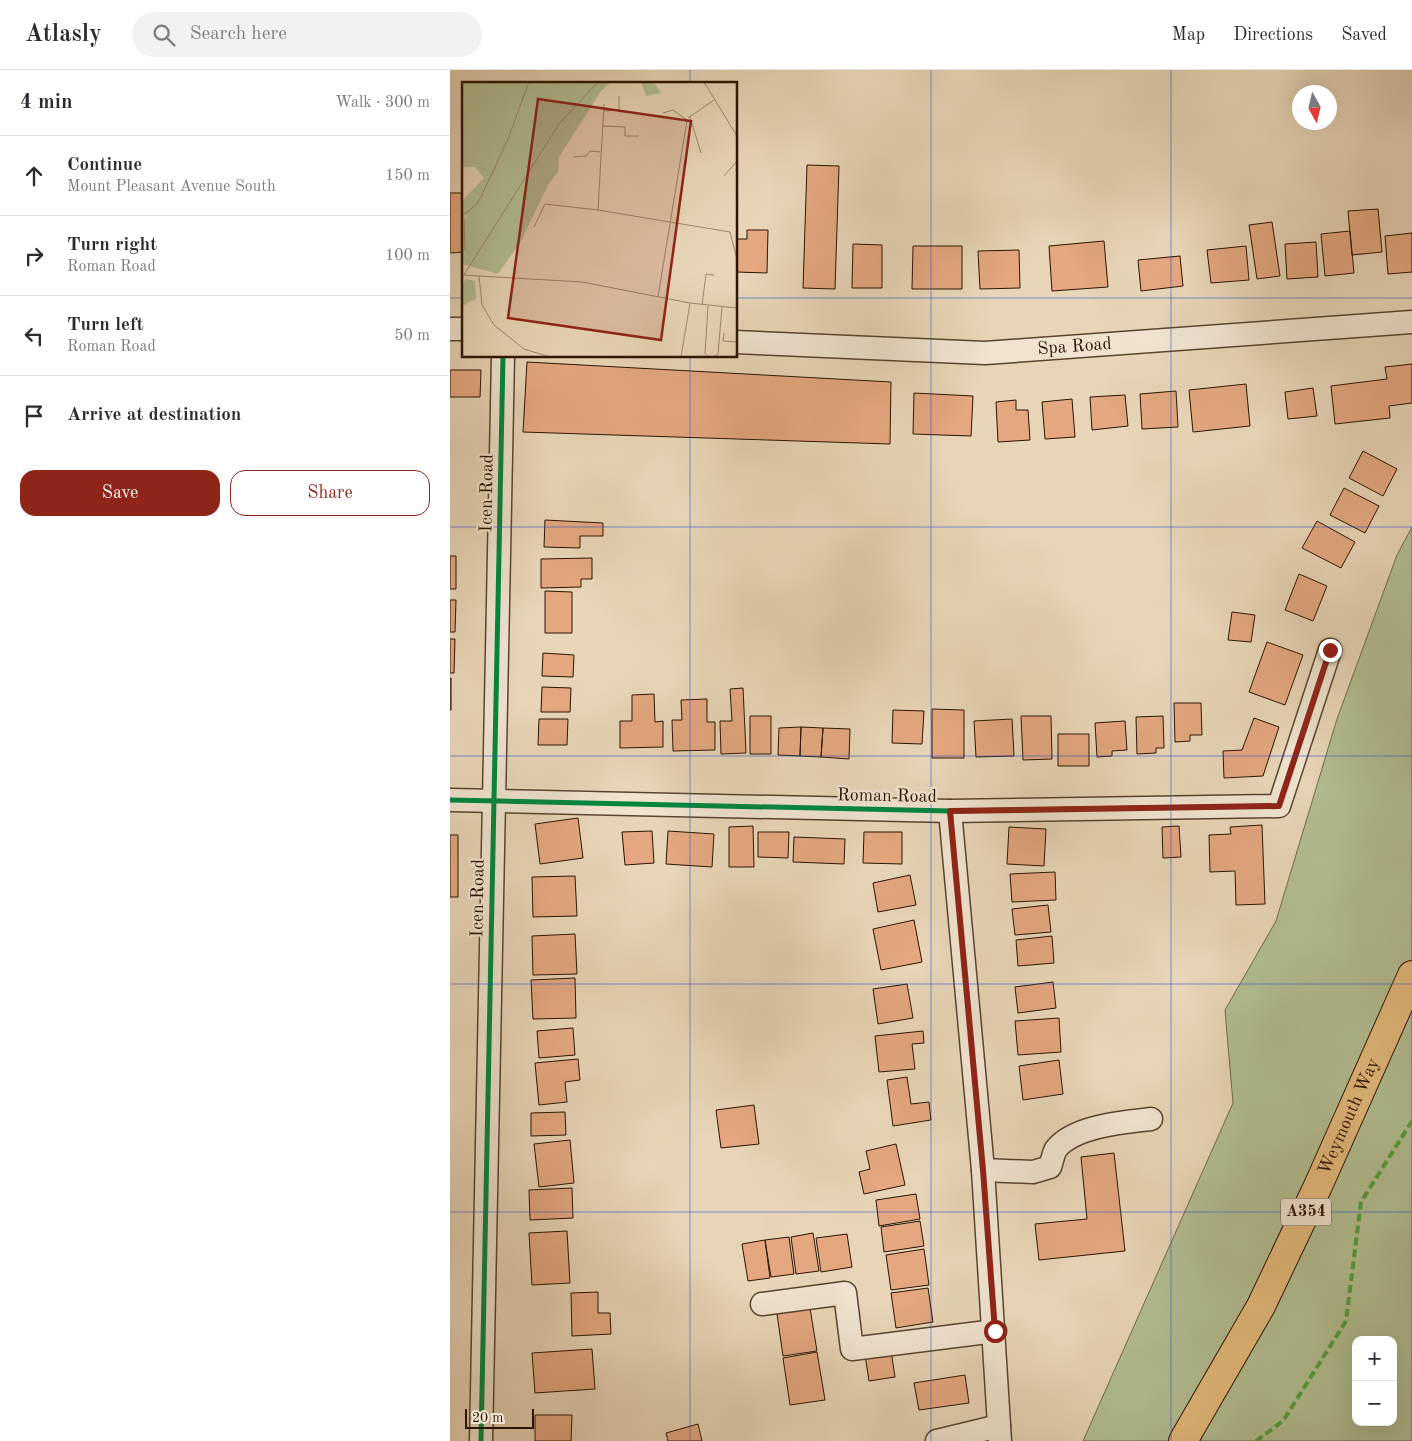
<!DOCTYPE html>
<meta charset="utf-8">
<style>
body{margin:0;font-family:"Old Standard TT",serif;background:#f2f2f3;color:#2b2b33}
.controls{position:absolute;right:15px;bottom:15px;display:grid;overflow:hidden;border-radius:10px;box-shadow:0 5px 20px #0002}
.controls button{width:45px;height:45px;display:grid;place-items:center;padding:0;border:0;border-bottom:1px solid #e1e1e2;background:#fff;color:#2b2b33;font:25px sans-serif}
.compass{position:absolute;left:842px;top:15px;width:45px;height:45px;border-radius:50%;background:#fff;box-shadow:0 5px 20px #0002;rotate:172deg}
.scale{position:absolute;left:15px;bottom:12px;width:69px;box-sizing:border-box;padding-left:5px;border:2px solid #2b1400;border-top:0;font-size:14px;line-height:18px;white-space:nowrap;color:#2b1400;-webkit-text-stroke:4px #f0e4d0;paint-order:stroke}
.stop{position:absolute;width:15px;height:15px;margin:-11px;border:4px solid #8f2418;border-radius:50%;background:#fff}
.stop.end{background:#8f2418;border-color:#fff;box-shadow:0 1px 5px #0008}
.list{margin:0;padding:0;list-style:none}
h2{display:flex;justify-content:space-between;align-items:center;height:65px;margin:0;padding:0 20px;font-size:21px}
h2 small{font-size:16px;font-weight:400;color:#7c7c81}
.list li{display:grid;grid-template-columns:32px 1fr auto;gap:15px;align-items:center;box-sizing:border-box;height:80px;padding:0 20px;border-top:1px solid #e1e1e2}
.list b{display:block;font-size:19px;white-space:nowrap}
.list p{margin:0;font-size:16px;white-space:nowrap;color:#7c7c81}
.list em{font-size:16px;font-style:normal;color:#7c7c81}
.actions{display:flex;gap:10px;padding:15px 20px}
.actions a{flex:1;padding:11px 0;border:1px solid #8f2418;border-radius:15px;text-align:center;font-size:18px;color:#8f2418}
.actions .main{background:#8f2418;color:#fff}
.icon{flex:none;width:28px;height:28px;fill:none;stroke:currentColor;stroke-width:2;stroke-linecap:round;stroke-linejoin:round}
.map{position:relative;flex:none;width:962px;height:1371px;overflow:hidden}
header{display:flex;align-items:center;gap:30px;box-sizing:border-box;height:70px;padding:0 25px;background:#fff;border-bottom:1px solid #e1e1e2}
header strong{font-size:24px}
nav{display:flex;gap:28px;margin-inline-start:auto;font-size:18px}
.search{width:350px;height:45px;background:#f2f2f3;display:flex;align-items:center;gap:12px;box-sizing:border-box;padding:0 18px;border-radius:28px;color:#7c7c81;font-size:19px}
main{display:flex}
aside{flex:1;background:#fff}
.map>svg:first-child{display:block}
.green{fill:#b2be92;stroke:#6e6949;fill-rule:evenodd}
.building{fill:#e4a780;stroke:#2b1400}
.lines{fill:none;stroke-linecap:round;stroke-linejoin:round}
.minor-casing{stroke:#5a442e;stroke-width:25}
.highway-casing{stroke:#2b1400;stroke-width:30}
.minor{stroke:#f0e4d0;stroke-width:22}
.highway{stroke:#e4ba7c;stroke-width:28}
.quiet{stroke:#51a03c;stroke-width:4;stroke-dasharray:8 4;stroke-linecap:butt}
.cycleway-casing{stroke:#f0e4d0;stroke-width:8}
.cycleway{stroke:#00873e;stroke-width:5}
.route{stroke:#8f2418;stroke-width:6}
.grid{fill:none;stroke:#1d4ed8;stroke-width:1;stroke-opacity:0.55}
.labels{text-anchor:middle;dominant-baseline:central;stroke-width:4.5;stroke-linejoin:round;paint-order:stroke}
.shield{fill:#f0e4d0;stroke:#66523e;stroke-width:1}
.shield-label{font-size:16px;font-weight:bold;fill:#2b1400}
.street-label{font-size:18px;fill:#2b1400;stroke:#f0e4d0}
.inset-road{fill:none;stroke:#9c886e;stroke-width:1}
.view{fill:#8f2418;fill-opacity:0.15;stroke:#8f2418;stroke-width:2.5}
.inset-edge{fill:none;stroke:#2b1400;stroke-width:2.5}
</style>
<header>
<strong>Atlasly</strong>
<div class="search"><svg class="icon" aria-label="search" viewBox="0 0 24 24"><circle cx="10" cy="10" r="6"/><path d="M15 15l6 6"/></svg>Search here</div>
<nav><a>Map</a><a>Directions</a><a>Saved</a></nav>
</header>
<main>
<aside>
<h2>4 min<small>Walk · 300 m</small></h2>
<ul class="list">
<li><svg class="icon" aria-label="ahead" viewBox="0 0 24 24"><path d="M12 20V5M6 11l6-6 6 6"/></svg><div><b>Continue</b><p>Mount Pleasant Avenue South</p></div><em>150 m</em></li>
<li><svg class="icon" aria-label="right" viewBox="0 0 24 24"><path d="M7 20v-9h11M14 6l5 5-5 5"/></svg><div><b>Turn right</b><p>Roman Road</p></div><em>100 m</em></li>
<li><svg class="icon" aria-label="left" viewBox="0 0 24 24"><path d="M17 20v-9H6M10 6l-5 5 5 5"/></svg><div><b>Turn left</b><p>Roman Road</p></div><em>50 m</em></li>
<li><svg class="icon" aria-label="arrive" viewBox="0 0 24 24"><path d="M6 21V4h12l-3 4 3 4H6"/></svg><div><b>Arrive at destination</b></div></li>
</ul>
<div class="actions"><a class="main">Save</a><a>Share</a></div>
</aside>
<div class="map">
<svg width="962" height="1371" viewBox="0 0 962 1371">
<rect width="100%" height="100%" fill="#e8d5b7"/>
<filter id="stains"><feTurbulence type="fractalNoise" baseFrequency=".004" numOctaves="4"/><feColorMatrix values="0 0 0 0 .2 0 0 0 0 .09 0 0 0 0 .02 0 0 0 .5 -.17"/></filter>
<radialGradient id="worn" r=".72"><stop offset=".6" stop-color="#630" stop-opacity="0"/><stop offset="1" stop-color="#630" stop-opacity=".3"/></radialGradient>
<path class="green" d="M962,457V1371H633L783,1033L775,940L826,851L887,649L947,485ZM906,1270H943V1352H906Z"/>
<path class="building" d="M357,95L389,96L385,219L353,218Z
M0,123H14V182L0,183Z
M928,139L932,182L902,185L898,141Z
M822,152L830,206L807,209L799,155Z
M297,160H318L317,203L286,202V169H297Z
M900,161L904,203L875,206L871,164Z
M962,163V202L938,204L935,166Z
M654,171L658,217L602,221L599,176Z
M866,172L868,207L837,209L835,174Z
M403,174L432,175V218H402Z
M463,176H512V219H462Z
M796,176L799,210L761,213L757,180Z
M569,180L570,218L530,219L528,181Z
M730,186L733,216L691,221L688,190Z
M77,292L441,312L440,374L73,362Z
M962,294V333L939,336L940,348L885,354L881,316L937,309L935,297Z
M0,300H31L30,327H0Z
M796,314L800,356L743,362L739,320Z
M863,318L867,346L838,349L835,322Z
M726,321L728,357L692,359L690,324Z
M464,323L523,326L521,366L463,364Z
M675,325L678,356L642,360L640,327Z
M622,329L625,367L595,369L592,332Z
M566,330V340H578L580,370L548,372L546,332Z
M913,381L947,399L933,426L899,408Z
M894,418L929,436L915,463L880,445Z
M95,450L153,453V466H130V478L94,477Z
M867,451L905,472L891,498L852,478Z
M0,486H6V519H0Z
M142,488V509H131V517L91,518V489Z
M849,504L877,516L863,551L835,540Z
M95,521L122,522V563H95Z
M0,530H6L5,562H0Z
M782,542L805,545L801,572L778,570Z
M0,569H5L4,603H0Z
M817,572L853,585L835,635L799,622Z
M93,583L124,585L123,607L92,606Z
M0,608H1V640H0Z
M92,617L121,618L120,642H91Z
M293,618L296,683L271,684L270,651H282L280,619Z
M204,624L205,652L213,651V677L170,678V651H182V625Z
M257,629V652H265V680L223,681L222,650H232L231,630Z
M724,633H751L752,665H740V671L725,672Z
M482,639L514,640V688H482Z
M443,640L474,641L472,674L442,673Z
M300,646H321V684H300Z
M571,646H601L602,689L573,690Z
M713,646L714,678H706V683L687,684L686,647Z
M804,648L829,657L813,706L774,708L773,681L792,680Z
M89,649H118L117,675H88Z
M562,649L564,686L526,687L524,651Z
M675,651L677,680L662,681V686L647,687L645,653Z
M351,657L350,686L328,685L329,658Z
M351,657L373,658L371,687L350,686Z
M373,658L400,659L399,689L371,687Z
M608,664H639V696H608Z
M128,748L133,788L90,794L85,754Z
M812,755L815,834L786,835L785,801L760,802L759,765L781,764L780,757Z
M303,756L304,797H279V757Z
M729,756L731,787L713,788L712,757Z
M559,757L596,759L594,796L557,794Z
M202,761L204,793L175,795L172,762Z
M218,761L264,764L262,797L216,794Z
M308,762H339L338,788L308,787Z
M414,762H452V794L413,793Z
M0,765H8V827H0Z
M344,767L395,769L394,794L343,792Z
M605,802L606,830L562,832L560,804Z
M460,805L466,835L428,842L423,813Z
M125,806L127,846L83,847L82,807Z
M598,835L601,862L565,865L562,839Z
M464,850L472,892L431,900L423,859Z
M125,864L127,904L83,905L82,866Z
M602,866L604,893L568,896L566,870Z
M125,908L126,948L83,949L81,910Z
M603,912L606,938L568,943L565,917Z
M457,914L463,948L428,954L423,919Z
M609,948L611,982L568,985L565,951Z
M123,958L125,985L89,988L87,961Z
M473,961L474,973L462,974L465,999L429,1002L425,966Z
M128,989L130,1010L115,1012L117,1032L89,1035L85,993Z
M609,990L613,1024L573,1030L569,996Z
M457,1007L461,1034L479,1032L481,1050L443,1056L437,1010Z
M304,1035L309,1074L271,1078L266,1040Z
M115,1042L116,1065L81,1066V1043Z
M120,1070L124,1113L89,1117L84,1074Z
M446,1074L455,1115L414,1124L409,1102L420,1099L416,1081Z
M664,1083L675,1181L589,1190L585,1154L637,1149L631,1087Z
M122,1118L123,1148L80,1150L79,1120Z
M466,1124L470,1149L429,1156L426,1130Z
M470,1151L474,1176L434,1182L431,1157Z
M117,1161L120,1213L82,1215L79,1163Z
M363,1163L369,1201L346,1204L341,1167Z
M397,1164L402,1197L371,1202L366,1168Z
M339,1167L344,1204L321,1207L315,1170Z
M315,1170L320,1208L298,1211L292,1174Z
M474,1179L479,1215L441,1220L436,1185Z
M478,1218L483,1252L446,1258L441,1223Z
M148,1222V1243H160L161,1264L122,1266L121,1223Z
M359,1232L367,1281L333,1286L326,1237Z
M142,1279L145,1319L85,1323L82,1283Z
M441,1281L445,1307L419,1311L415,1285Z
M367,1282L375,1330L340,1335L333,1288Z
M515,1305L519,1333L469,1340L464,1313Z
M85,1345H122L121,1371H85Z
M248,1354L252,1371H218L216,1363Z"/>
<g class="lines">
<defs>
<g id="minor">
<path d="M0,259H14"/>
<path id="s1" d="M286,272L535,283L962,252"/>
<path d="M0,730L500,741L829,736L880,580"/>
<path d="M500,741L533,1100L550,1371"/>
<path d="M533,1100L583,1102L600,1097C602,1092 603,1084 606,1079C624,1056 674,1052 701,1049"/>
<path d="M312,1234L395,1223L402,1279L545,1261"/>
<path d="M31,1371L53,286"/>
<path d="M487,1371L549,1356"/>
</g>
<g id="highway">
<path id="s2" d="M733,1371L811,1236L868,1116L962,905"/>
</g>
</defs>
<use href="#minor" class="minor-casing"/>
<use href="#highway" class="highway-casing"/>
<use href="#minor" class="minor"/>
<use href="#highway" class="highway"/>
<path class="quiet" d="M806,1371L833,1351L896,1251L911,1132L962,1051"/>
<defs>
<path id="cycleway" d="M0,730L500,741L829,736L880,580
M31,1371L53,286"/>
</defs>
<use href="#cycleway" class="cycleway-casing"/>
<use href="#cycleway" class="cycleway"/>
</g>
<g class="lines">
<path class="route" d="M545,1261L533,1100L500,741L829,736L880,580"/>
</g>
<path class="grid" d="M240,0V14M481,0V1371M721,0V1371M0,228H14M286,228H962M240,286V1371M0,457H962M0,686H962M0,914H962M0,1142H962"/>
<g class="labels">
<rect class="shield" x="831" y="1128.5" width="50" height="27" rx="4"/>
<g class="shield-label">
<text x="856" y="1142">A354</text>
</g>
<g class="street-label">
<text stroke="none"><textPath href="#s1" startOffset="339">Spa Road</textPath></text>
<text transform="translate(37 423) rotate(-89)">Icen Road</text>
<text transform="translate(437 726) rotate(1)">Roman Road</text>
<text transform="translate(28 828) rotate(-89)">Icen Road</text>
<text stroke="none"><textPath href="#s2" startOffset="365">Weymouth Way</textPath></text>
</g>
</g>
<g transform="translate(12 12)">
<rect width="275" height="275" fill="#e8d5b7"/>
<path d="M0,0H149L139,9L97,75L96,90L86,103L59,159L36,192L0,182V143L5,134L0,131V119L22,96L13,85H0ZM179,0H192L199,11L184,14ZM4,197L13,199L14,217L0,224V203Z" fill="#b2be92"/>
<path class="inset-road" d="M242,0L275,54M142,29L157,28V14M201,31L211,28L225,38M228,35L239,71M226,36L252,18M140,44L163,45V54H177M111,75L124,74L128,69L138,70M262,94L275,79M136,128L142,22M2,133L3,168M0,134L14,123L19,115L46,57L67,0M72,145L83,122L136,128L268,150L275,177M0,193L120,200L228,221L275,226M17,194L20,223L32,243L62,267L88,275M0,196L97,42L136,0M196,215L225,38M240,223L244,192L252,193M246,224L243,271L246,275M262,251L261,259L275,260L274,275M219,275L228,221M251,275L256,272L260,225"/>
<path class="view" d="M76,17L229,39L199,258L46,236Z"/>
<rect width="275" height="275" class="inset-edge"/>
</g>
<rect width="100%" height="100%" filter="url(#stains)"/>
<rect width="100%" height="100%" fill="url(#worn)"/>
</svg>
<div class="controls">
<button>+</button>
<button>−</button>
</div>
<svg class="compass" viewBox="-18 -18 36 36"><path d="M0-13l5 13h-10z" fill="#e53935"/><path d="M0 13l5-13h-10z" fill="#7c7c81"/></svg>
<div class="scale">20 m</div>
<div class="stop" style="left:545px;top:1261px"></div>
<div class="stop end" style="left:880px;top:580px"></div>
</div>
</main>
